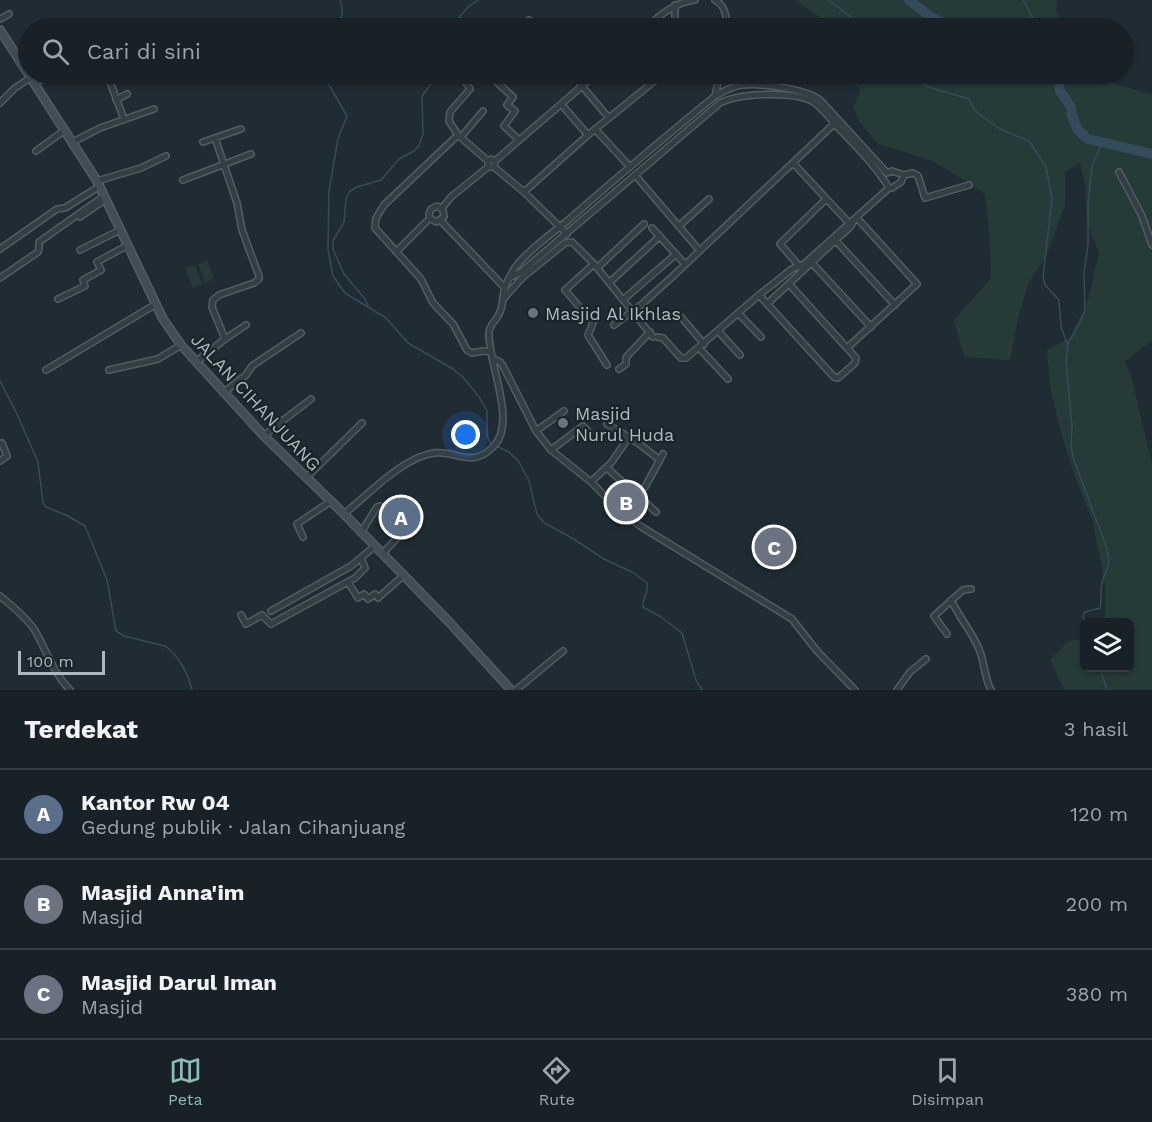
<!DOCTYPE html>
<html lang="id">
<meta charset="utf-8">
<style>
body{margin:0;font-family:"Work Sans",sans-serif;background:#252e33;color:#f1f3f6}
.controls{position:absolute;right:18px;bottom:18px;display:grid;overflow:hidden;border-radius:9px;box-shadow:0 2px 4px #0004}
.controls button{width:54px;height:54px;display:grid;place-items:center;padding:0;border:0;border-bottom:2px solid #363e44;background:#182127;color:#f1f3f6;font:30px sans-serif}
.scale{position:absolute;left:18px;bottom:15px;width:87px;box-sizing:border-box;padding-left:6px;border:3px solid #adb9c2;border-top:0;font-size:16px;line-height:21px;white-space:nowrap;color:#adb9c2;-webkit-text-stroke:4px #192329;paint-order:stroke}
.you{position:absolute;left:466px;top:435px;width:21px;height:21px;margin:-15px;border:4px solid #fff;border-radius:50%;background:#1a73e8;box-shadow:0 0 0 9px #1a73e833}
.badge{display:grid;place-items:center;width:39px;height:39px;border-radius:50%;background:#8bbbb9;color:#fff;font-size:20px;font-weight:700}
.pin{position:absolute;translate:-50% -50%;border:3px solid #fff;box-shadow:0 2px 6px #0006}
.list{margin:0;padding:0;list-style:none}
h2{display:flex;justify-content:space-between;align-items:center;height:78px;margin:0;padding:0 24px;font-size:26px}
h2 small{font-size:20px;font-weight:400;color:#9fa3a7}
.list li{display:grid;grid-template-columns:39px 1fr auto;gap:18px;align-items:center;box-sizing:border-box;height:90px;padding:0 24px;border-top:2px solid #363e44}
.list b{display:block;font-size:22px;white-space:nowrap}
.list p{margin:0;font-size:20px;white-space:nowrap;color:#9fa3a7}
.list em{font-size:20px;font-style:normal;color:#9fa3a7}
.icon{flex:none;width:33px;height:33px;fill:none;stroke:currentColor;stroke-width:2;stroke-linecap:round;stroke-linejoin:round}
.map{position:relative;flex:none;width:1152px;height:690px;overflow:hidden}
.search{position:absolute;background:#182127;box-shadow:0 2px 4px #0004;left:18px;right:18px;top:18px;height:66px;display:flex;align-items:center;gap:15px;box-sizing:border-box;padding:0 21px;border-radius:33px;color:#9fa3a7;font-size:22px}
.sheet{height:348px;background:#182127}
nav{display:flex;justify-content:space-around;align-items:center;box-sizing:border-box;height:84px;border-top:2px solid #363e44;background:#182127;font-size:16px;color:#9fa3a7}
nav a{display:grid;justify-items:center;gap:3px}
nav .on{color:#8bbbb9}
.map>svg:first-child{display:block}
.green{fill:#263a37}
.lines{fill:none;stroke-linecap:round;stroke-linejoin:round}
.stream{stroke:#354b5a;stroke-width:1.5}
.river{stroke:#354b5a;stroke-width:10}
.minor-casing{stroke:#515c63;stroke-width:8}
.secondary-casing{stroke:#515c63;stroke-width:10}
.minor{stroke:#333e45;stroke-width:5}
.secondary{stroke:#414e58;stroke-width:7}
.worship-dot{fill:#6b7280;stroke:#192329;stroke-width:2}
.labels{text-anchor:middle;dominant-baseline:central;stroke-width:4.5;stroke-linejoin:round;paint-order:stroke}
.poi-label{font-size:18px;fill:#adb9c2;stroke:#192329;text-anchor:start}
.street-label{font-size:18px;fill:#adb9c2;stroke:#192329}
</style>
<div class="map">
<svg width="1152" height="690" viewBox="0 0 1152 690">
<rect width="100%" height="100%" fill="#202c34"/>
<path class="green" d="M796,0H1057L1056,10L1061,28H824L819,17Z
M848,74H1083L1152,95V340L1125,362L1131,376L1152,464V690H1064L1050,660L1068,641L1084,638V668H1130V622H1105V583L1092,519L1074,474L1060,429L1050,386L1047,350L1069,338L1087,304L1099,252L1087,225L1085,184L1080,162L1065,172V205L1046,257L1029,282L1019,314L1010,360L964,357L954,320L991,278L989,230L985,194L933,161L878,144L860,123L853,107L860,91Z
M207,260L214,279L205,283L198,264Z
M195,265L202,284L193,288L185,268Z"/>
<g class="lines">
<path class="stream" d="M828,0L851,17L861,28
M1023,0L1034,20L1036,28
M333,28C342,20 345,12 340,0
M450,28L468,7L478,0
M324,74L329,85L347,116L338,139L329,191L328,249L333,276L345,293L386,318L408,343L453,369L463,377L479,397L487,411V436L491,444
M905,74L928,87L969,99L974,109L980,115L1000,129L1029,141L1046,167L1052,199L1043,277L1045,285L1059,300L1061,327L1067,343
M368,306L365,299L344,274L333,249V241L344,222L346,198L350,191L357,187L381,180L399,159L414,151L419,146L423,134L422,96L438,74
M0,381L17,414L38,462L43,503L46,507L66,515L85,526L107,580L116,631L124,636L165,646C179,656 188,674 192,690
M496,446L509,452L519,462L529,481L537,514L543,522L572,538L604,559L632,572L647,583C649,593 642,598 643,607L661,617L682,633L696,680L702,690
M1085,622L1083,616L1085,612L1100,608C1102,600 1100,591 1102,583C1105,567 1112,569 1107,549L1074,460L1071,447L1072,425L1066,361L1068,344L1080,322L1085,311L1084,273L1088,245V203L1092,167L1102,142
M1100,668L1107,690"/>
<path class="river" d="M909,0L931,17L955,28
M1058,74L1060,91L1071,107L1072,115L1077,129L1088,139L1152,154"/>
<defs>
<path id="minor" d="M715,0C726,6 727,17 726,28
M675,5V28
M0,19L9,14
M517,28L529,20L541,28
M647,28C660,14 675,2 695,0
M107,74L124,119
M471,74L465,81L470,89L450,112L449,121L458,135L488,161V167H494L495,161L491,159L488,161
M488,74L513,97L507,105L515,111L504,126L519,140
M575,74L581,85L609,118
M33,81L83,74
M715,96L720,74
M116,100L127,94
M0,103L15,88L30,78
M561,104L588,135
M595,129L630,167
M458,135L384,205L376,218L375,228L421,279L433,303L453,324L467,350L472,353L483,351L491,352
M461,137L483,111
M215,138L237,203L242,230L259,276V279L254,283L219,295L213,300L212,307L225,339
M73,142L100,128L154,109
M203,142L241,129
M36,151L65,130
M495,161L596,74
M793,163L848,222
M494,167L524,192L567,234
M1119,172L1142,216L1152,245
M635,175L700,251
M183,180L251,154
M97,181L141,168L166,156
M524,192L588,135L663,74
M442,208L451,197L488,167
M80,217L106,199
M441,221L505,288
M679,226L709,199
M652,228L683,262
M836,241L895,305
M0,249L57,209L65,208L100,186
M80,250L120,230
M396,252L430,218L429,214L431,209L437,206L443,210L444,217L436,222L430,218
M812,263L871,327
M594,264L565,290L593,323L588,335L607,365
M597,268L644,224
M801,268L780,244L826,199
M0,278L38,252L39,249V242L104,196
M509,278L521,272L720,103C740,93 792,91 812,101C821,106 828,117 835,124C853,144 875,164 889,188H892L901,182L904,175L913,173L918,176L925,198L969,185
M610,282L660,236
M759,295L834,377L838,378L855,363L856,358L789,284
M504,298L522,278L565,243L572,242L594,264L653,337
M58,299L85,286L83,280L101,270L97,262L128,245
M624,299L676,254
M767,304L851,226L854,220
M738,313L761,337
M681,317L704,344
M614,325L641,305L672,277L835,123
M718,331L740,355
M658,337L663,338L681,358H686L759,295L792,269L804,264L889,188
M699,348L728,379
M847,348L917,284L857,218
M492,358L500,362L503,366L536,431L551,450L591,482L609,500L640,526L792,619L817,651L855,690
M196,362L225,339L246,325
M619,369L626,364V358L629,354L650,332
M46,370L156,304
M109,370L158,359L181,345
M223,393L246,375L252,366L301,333
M607,424L638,443L660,460
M536,431L564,411
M264,436C279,422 295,412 311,399
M551,450L583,426L593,437
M0,461L7,456L2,443
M607,468L656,512
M306,478L362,423
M591,482L611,463L629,437
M645,487L663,454
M344,514C368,495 403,457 434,453C457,450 471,469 493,447C518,423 488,364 489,333C489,325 496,321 499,314C504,305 502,296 505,287C507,282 510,276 513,271C521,256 552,233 566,222C615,179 665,137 715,96C724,91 732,86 742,85C760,83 808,89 821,101L887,173L892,171L904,175
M362,531L377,507L381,506L385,508
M303,537L297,524L331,501
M383,553L420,514
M348,582L358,598L364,594L368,599L375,594L378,598L404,575
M0,596C12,606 25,616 34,629C46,649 53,673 70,690
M951,600C959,617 972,632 979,649C985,663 984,677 991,690
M271,611L351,566L375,546
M241,615L246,624L262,615L271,624L355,578L365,568L361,558
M947,634L934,616L963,590L971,589
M516,690L563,651
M897,690L910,672L926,659"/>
<path id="secondary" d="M0,30L97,181L163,319L181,345L264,436L344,514L450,623L511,690"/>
</defs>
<use href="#minor" class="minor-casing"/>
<use href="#secondary" class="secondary-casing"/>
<use href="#minor" class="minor"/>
<use href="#secondary" class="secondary"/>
</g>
<g class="worship-dot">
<circle cx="533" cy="313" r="6"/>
<circle cx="563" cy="423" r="6"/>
</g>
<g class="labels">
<g class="poi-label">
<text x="545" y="313">Masjid Al Ikhlas</text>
<text x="575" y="413">Masjid<tspan x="575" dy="21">Nurul Huda</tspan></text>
</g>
<g class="street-label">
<text transform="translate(256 402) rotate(47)">JALAN CIHANJUANG</text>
</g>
</g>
</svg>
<div class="controls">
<button><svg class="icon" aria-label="layers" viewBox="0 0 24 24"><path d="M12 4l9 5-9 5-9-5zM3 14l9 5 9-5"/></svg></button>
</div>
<div class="scale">100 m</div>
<div class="you"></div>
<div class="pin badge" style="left:401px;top:517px;background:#5c6f8a">A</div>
<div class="pin badge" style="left:626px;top:502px;background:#6b7280">B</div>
<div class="pin badge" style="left:774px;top:547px;background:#6b7280">C</div>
<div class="search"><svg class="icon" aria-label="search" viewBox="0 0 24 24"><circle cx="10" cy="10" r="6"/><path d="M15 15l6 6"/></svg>Cari di sini</div>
</div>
<section class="sheet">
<h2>Terdekat<small>3 hasil</small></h2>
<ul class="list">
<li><span class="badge" style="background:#5c6f8a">A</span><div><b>Kantor Rw 04</b><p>Gedung publik · Jalan Cihanjuang</p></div><em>120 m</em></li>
<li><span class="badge" style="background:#6b7280">B</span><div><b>Masjid Anna'im</b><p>Masjid</p></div><em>200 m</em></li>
<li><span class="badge" style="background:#6b7280">C</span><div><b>Masjid Darul Iman</b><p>Masjid</p></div><em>380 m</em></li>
</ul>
</section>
<nav>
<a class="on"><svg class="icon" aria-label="map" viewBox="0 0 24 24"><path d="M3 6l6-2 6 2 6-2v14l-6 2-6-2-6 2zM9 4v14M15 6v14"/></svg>Peta</a>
<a><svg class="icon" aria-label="directions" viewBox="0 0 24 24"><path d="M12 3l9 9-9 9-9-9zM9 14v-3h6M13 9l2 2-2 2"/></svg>Rute</a>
<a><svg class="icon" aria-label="saved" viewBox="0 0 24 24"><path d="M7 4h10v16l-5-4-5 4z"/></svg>Disimpan</a>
</nav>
